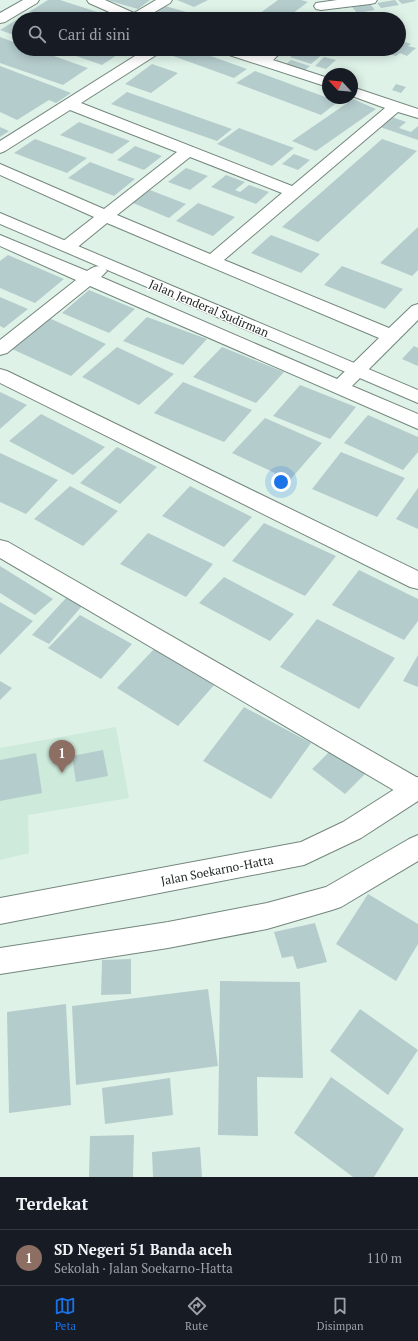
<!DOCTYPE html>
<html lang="id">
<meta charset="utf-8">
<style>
body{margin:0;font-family:"PT Serif",serif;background:#20242c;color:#f1f3f6}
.compass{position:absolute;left:322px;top:68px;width:36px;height:36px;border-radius:50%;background:#171b24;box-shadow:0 2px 10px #0003;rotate:296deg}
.you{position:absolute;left:281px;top:482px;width:14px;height:14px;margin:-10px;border:3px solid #fff;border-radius:50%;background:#1a73e8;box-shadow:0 0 0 6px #1a73e833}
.badge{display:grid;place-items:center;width:26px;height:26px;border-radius:50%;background:#1a73e8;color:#fff;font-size:13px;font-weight:700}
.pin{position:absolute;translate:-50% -33px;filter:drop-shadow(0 1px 2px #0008)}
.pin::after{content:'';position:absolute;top:21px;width:14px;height:12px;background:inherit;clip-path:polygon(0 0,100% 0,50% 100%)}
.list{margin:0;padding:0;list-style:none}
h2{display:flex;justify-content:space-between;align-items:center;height:52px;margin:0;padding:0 16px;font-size:17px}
h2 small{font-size:13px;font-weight:400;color:#9ea1a6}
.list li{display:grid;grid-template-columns:26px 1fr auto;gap:12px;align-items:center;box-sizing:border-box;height:56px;padding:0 16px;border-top:1px solid #363941}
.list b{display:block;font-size:15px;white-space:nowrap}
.list p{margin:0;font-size:13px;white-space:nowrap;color:#9ea1a6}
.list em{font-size:13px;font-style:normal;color:#9ea1a6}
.icon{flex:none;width:22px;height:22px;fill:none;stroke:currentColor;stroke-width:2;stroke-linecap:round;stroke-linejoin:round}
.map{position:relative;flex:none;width:418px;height:1177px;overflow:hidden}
.search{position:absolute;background:#171b24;box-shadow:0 2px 10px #0003;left:12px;right:12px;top:12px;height:44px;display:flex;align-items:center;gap:10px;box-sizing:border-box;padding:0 14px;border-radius:22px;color:#9ea1a6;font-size:15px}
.sheet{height:108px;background:#171b24}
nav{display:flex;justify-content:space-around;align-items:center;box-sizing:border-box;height:56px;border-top:1px solid #363941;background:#171b24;font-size:11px;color:#9ea1a6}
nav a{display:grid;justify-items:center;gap:2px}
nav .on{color:#1a73e8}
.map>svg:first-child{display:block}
.built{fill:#cdeadb}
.building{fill:#b5cccc}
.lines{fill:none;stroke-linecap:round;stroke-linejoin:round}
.street-casing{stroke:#73867c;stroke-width:2}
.secondary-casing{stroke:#73867c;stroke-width:2}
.highway-casing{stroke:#73867c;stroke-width:2}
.street{fill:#fff;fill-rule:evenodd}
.secondary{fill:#fff;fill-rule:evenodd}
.highway{fill:#fff;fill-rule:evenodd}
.labels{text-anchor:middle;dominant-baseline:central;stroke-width:3;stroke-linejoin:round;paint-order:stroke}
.street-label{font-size:12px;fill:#1d2420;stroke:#fff}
</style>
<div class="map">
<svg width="418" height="1177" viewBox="0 0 418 1177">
<rect width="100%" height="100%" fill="#def2e8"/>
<path class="built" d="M116,727L129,798L28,815L29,853L0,860V748Z"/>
<path class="building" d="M48,0H60L119,19H51L29,12Z
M107,0H150L138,9Z
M177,0H208L194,7Z
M278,0H301L308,2L285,19H252Z
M395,0L399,5L381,8L377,3Z
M398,0H414L416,1L402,4Z
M370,4L375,10L357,13L352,7Z
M165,6L211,19H161L151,16Z
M26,14L39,19H19V37L0,30Z
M345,15L357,19H339Z
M0,37L19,44V49H34L88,68L63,85L0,63Z
M399,40L411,44L408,46L416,48L407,56L400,53L396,56L374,49H399Z
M56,49H126L102,65Z
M162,49H191L247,69L234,78L159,51Z
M299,49H310L324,53L311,64L290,57Z
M322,49H343L337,54Z
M324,57L336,60L326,69L315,66Z
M291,60L310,66L305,70L286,64Z
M152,64L178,73L151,93L125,84Z
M0,66L53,86L71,93L56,103L49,100L17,120L0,112Z
M255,71L328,98L339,101L321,115L236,83Z
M396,84L406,87L401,93L392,90Z
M127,92L232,129L217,141L111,104Z
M353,99L376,109L316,151L292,141Z
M392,117L406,122L399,128L411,132L418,126V140L380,127Z
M79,122L130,141L112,154L60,135Z
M0,127L9,131L0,137Z
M239,128L294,148L272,166L217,144Z
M35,139L87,158L67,173L14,153Z
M382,139L417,151L318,242L282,227Z
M135,146L162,156L144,170L117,160Z
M294,154L310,160L298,170L282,164Z
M90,162L135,179L114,196L68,178Z
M186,168L208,176L190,190L168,182Z
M226,175L245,182L235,190L240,192L249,185L269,192L256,204L211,187Z
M150,190L186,204L169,218L133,203Z
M198,203L235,217L213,236L176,221Z
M418,227V270L412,276L380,263Z
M271,235L320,254L301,273L251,253Z
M8,255L64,279L35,303L0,288V261Z
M342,266L403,289L385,309L324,285Z
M89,290L135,309L109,333L62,313Z
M0,297L28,309L4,328L0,326Z
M147,317L207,339L183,365L123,341Z
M49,318L106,344L71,376L12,349Z
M414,346L418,348V366L402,359Z
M117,347L174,374L139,405L82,377Z
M222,347L284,372L256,403L193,377Z
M183,382L252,410L224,442L154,413Z
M300,385L356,407L330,439L273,416Z
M0,392L27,405L0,429Z
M41,414L105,447L73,475L9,441Z
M368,415L418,437V452L403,470L344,443Z
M265,418L322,443L290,480L232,453Z
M117,447L157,467L120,504L80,483Z
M341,452L405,478L377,517L312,489Z
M0,453L58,480L26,514L0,502Z
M70,486L118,511L83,546L34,519Z
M190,486L252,517L224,547L162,516Z
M418,488V529L396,519Z
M264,523L336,556L305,596L232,561Z
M148,533L213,564L186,597L120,564Z
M0,566L53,599L35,615L0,593Z
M359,570L418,599V621L404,640L332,605Z
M224,577L294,614L270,641L199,603Z
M66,598L82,606L49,644L32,635Z
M0,602L33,621L0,655Z
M80,615L132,644L101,679L48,648Z
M317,619L395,658L359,709L280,667Z
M155,648L216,683L178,726L117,688Z
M418,655V687L403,681Z
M0,681L12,688L0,700Z
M244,707L311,743L271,799L203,761Z
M332,749L365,774L345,794L312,769Z
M103,750L108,776L76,782L72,756Z
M36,753L42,793L0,801V760Z
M368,894L418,924V944L396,981L336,944Z
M315,923L327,962L297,969L293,956L282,958L274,932Z
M131,959V994L101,995L102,960Z
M220,981L300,982L303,1078L257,1077L258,1136L218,1135Z
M208,989L218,1066L76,1085L72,1006Z
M66,1004L71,1105L9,1113L7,1012Z
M360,1009L418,1050L388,1095L330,1051Z
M331,1077L404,1129L374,1177H353L294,1133Z
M170,1078L173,1115L105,1124L102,1088Z
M134,1135L133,1177H89L90,1136Z
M200,1147L202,1177H153L152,1152Z"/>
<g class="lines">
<defs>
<path id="street" d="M23,0H39L37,3L5,22L0,23V13Z
M87,0H105L134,13L156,0H172L170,3L143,19H125L89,3Z
M337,0H377L375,3L370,4L321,10L316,9L314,6L316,3Z
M146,49H163L161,52L81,103L292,186L385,108L352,96V87L418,109V118L398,112L224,260L389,328L412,306L418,304V320L352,386L418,414V429L90,286L7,353L0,355V340L76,280L0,246V235L87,271C93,267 97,265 104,267L107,271L101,277L337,379L379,338L107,223L74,250L68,251L62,250L60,246L62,242L94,217L0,175V164L104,209L177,152L70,110L5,151L0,153V141ZM190,157L282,193L210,254L117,215Z
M218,49H239L261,56L269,49H284L273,60L328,78V87L220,52Z
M0,369L7,371L418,571V589L410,587L0,383Z
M0,540L8,542L418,778V800L407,798L0,558Z"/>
<path id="secondary" d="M0,213L418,390V403L0,224Z"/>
<path id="highway" d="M418,777V801L361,838L304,865L0,924V898L301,842L343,822L409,780Z
M418,835V861L341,907L332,910L267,929L168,948L0,974V948L168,922L267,903L326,887L409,839Z"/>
</defs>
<use href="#street" class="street-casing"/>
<use href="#secondary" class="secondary-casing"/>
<use href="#highway" class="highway-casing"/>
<use href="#street" class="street"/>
<use href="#secondary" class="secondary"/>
<use href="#highway" class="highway"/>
</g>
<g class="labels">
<g class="street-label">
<text transform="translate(209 308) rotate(23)">Jalan Jenderal Sudirman</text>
<text transform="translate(217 870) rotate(-11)">Jalan Soekarno-Hatta</text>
</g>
</g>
</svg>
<svg class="compass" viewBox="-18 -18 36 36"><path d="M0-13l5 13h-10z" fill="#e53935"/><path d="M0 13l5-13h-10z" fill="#9ea1a6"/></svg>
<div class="you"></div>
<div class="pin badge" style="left:62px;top:773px;background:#8d6e63">1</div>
<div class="search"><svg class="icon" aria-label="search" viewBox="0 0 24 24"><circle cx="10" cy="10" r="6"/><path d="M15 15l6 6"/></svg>Cari di sini</div>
</div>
<section class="sheet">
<h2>Terdekat<small></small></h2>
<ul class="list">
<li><span class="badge" style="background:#8d6e63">1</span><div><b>SD Negeri 51 Banda aceh</b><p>Sekolah · Jalan Soekarno-Hatta</p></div><em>110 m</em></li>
</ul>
</section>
<nav>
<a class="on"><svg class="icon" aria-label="map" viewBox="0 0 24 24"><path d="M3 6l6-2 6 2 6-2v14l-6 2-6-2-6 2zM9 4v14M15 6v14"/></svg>Peta</a>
<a><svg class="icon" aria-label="directions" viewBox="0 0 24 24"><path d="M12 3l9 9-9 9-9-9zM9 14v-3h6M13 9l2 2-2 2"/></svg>Rute</a>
<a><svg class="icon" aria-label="saved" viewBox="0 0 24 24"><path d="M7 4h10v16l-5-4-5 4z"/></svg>Disimpan</a>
</nav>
